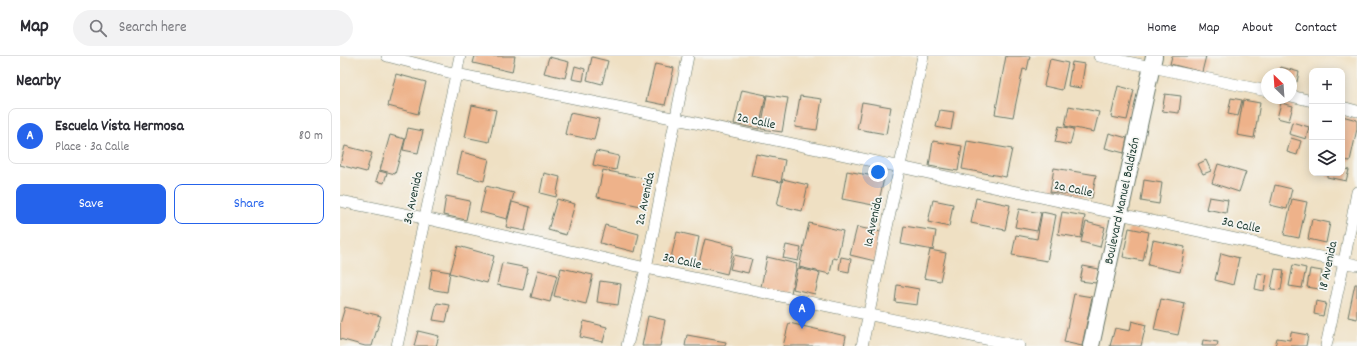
<!DOCTYPE html>
<meta charset="utf-8">
<style>
body{margin:0;font-family:Dekko,sans-serif;background:#f2f2f3;color:#2b2b33}
.controls{position:absolute;right:12px;top:12px;display:grid;overflow:hidden;border-radius:8px;box-shadow:0 2px 10px #0003}
.controls button{width:36px;height:36px;display:grid;place-items:center;padding:0;border:0;border-bottom:1px solid #e1e1e2;background:#fff;color:#2b2b33;font:20px sans-serif}
.compass{position:absolute;left:921px;top:12px;width:36px;height:36px;border-radius:50%;background:#fff;box-shadow:0 2px 10px #0003;rotate:335deg}
.you{position:absolute;left:538px;top:116px;width:14px;height:14px;margin:-10px;border:3px solid #fff;border-radius:50%;background:#1a73e8;box-shadow:0 0 0 6px #1a73e833}
.badge{display:grid;place-items:center;width:26px;height:26px;border-radius:50%;background:#2563eb;color:#fff;font-size:13px;font-weight:700}
.pin{position:absolute;translate:-50% -33px;filter:drop-shadow(0 1px 2px #0008)}
.pin::after{content:'';position:absolute;top:21px;width:14px;height:12px;background:inherit;clip-path:polygon(0 0,100% 0,50% 100%)}
.list{margin:0;padding:0;list-style:none}
h2{display:flex;justify-content:space-between;align-items:center;height:52px;margin:0;padding:0 16px;font-size:17px}
h2 small{font-size:13px;font-weight:400;color:#7c7c81}
.list li{display:grid;grid-template-columns:26px 1fr auto;gap:12px;align-items:center;box-sizing:border-box;height:56px;margin:0 8px 8px;padding:0 8px;border:1px solid #e1e1e2;border-radius:8px}
.list b{display:block;font-size:15px;white-space:nowrap}
.list p{margin:0;font-size:13px;white-space:nowrap;color:#7c7c81}
.list em{font-size:13px;font-style:normal;color:#7c7c81}
.actions{display:flex;gap:8px;padding:12px 16px}
.actions a{flex:1;padding:9px 0;border:1px solid #2563eb;border-radius:8px;text-align:center;font-size:14px;color:#2563eb}
.actions .main{background:#2563eb;color:#fff}
.icon{flex:none;width:22px;height:22px;fill:none;stroke:currentColor;stroke-width:2;stroke-linecap:round;stroke-linejoin:round}
.map{position:relative;flex:none;width:1017px;height:290px;overflow:hidden}
header{display:flex;align-items:center;gap:24px;box-sizing:border-box;height:56px;padding:0 20px;background:#fff;border-bottom:1px solid #e1e1e2}
header strong{font-size:19px}
nav{display:flex;gap:22px;margin-inline-start:auto;font-size:14px}
.search{width:280px;height:36px;background:#f2f2f3;display:flex;align-items:center;gap:10px;box-sizing:border-box;padding:0 14px;border-radius:22px;color:#7c7c81;font-size:15px}
main{display:flex}
aside{flex:1;background:#fff}
.map>svg:first-child{display:block}
.building{fill:#eeb28a}
.lines{fill:none;stroke-linecap:round;stroke-linejoin:round}
.minor-casing{stroke:#687666;stroke-width:12}
.secondary-casing{stroke:#687666;stroke-width:18}
.minor{stroke:#fff;stroke-width:11}
.secondary{stroke:#fff;stroke-width:16}
.labels{text-anchor:middle;dominant-baseline:central;stroke-width:3.5;stroke-linejoin:round;paint-order:stroke}
.street-label{font-size:13px;fill:#1f3d34;stroke:#f6f6f2}
</style>
<header>
<strong>Map</strong>
<div class="search"><svg class="icon" aria-label="search" viewBox="0 0 24 24"><circle cx="10" cy="10" r="6"/><path d="M15 15l6 6"/></svg>Search here</div>
<nav><a>Home</a><a>Map</a><a>About</a><a>Contact</a></nav>
</header>
<main>
<aside>
<h2>Nearby<small></small></h2>
<ul class="list">
<li><span class="badge">A</span><div><b>Escuela Vista Hermosa</b><p>Place · 3a Calle</p></div><em>80 m</em></li>
</ul>
<div class="actions"><a class="main">Save</a><a>Share</a></div>
</aside>
<div class="map">
<svg width="1017" height="290" viewBox="0 0 1017 290">
<rect width="100%" height="100%" fill="#f6f6f2"/>
<filter id="ink" filterUnits="userSpaceOnUse"><feTurbulence type="fractalNoise" baseFrequency=".025" numOctaves="2"/><feDisplacementMap in="SourceGraphic" scale="8" xChannelSelector="R" yChannelSelector="G"/><feConvolveMatrix kernelMatrix="1 2 1 2 8 2 1 2 1" color-interpolation-filters="sRGB"/></filter>
<filter id="wash" filterUnits="userSpaceOnUse"><feTurbulence type="fractalNoise" baseFrequency=".012" numOctaves="4" result="noise"/><feDisplacementMap in="SourceGraphic" scale="16" xChannelSelector="R" yChannelSelector="G"/><feGaussianBlur stdDeviation="0.9" result="paint"/><feColorMatrix in="noise" values="0 0 0 0 0 0 0 0 0 0 0 0 0 0 0 0 0 1.4 0 .05"/><feComposite in="paint" operator="in"/></filter>
<g filter="url(#wash)">
<rect width="100%" height="100%" fill="#efe0c3"/>
<g id="blocks">
<path class="building" d="M135,0H175L172,16L133,7Z
M666,0H690L687,14L683,13L673,61L655,58Z
M832,0H866L862,16L830,8Z
M209,1L229,6L225,22L204,17Z
M252,1L268,5L262,28L247,24Z
M710,3L728,7L722,34L704,30Z
M732,6L745,8L741,32L728,30Z
M315,8L334,12L325,49L306,45Z
M235,10L245,13L243,25L232,23Z
M941,11L959,16L957,26L951,25V18H939Z
M56,18L86,26L78,58L48,50Z
M778,30L794,34L787,64L771,61Z
M402,34L426,39L419,73L394,68Z
M825,38L841,40L839,57L822,55Z
M427,39L448,42L442,76L421,73Z
M460,40L482,43L477,74L455,71Z
M891,42L902,44L898,60L888,58Z
M903,44L920,47L914,82L897,79Z
M522,46L551,51L546,78L517,73Z
M941,47L953,50L949,65L937,62Z
M132,49L156,54L149,86L125,81Z
M729,50L759,56L754,76L725,70Z
M600,54L614,56L611,74L596,71Z
M230,57L259,63L254,84L225,78Z
M1002,60L1017,64V73L1010,105L1003,104V107Z
M952,66L969,71L966,83L949,78Z
M719,70L734,73L730,89L715,86Z
M68,72L83,75L78,97L63,94Z
M769,77L787,82L784,97L765,92Z
M50,79L65,83L55,118L40,114Z
M951,82L961,85L957,99L947,96Z
M593,85L622,90L618,115L589,110Z
M627,85L672,93L666,121L622,113Z
M5,90L32,97L26,116L0,109Z
M256,95L279,100L276,114L253,109Z
M122,96L149,103L144,125L117,118Z
M416,98L445,104L441,126L411,120Z
M866,104L871,115L863,118L858,108Z
M878,108L906,116L899,136L872,127Z
M714,112L756,119L752,142L710,136Z
M1002,112L1009,114L1006,125L987,121V117H1002Z
M263,114L307,123L301,150L257,141Z
M39,115L47,117L44,127L36,125Z
M507,115L544,122L538,150L502,143Z
M204,117L220,121L216,141L200,137Z
M443,123L468,129L462,155L437,149Z
M804,124L822,127L819,148L801,145Z
M935,129L952,133L947,153L930,149Z
M146,130L174,137L167,163L140,156Z
M106,140L130,145L126,164L103,159Z
M869,141L888,144L886,157L866,153Z
M636,142L670,149L665,174L631,167Z
M217,143L235,148L226,179L208,174Z
M952,143L967,146L959,182L944,179Z
M593,144L613,148L609,171L588,166Z
M172,146L190,151L185,175L166,171Z
M679,153L701,157L697,175L675,171Z
M702,156L716,159L707,205L672,199L676,179L697,183Z
M722,156L745,160L741,182L718,178Z
M972,163L990,167L986,187L968,183Z
M746,166L765,171L760,191L741,186Z
M469,167L503,175L497,203L493,202L490,218L459,211Z
M265,169L299,178L295,196L260,187Z
M564,170L596,175L593,194L561,188Z
M517,171L541,176L535,205L510,199Z
M789,172L809,176L803,205L783,201Z
M337,176L359,181L353,211L330,206Z
M365,183L394,190L387,218L358,211Z
M813,184L845,191L840,216L808,209Z
M446,189L461,192L458,205L443,202Z
M118,190L154,200L147,227L110,217Z
M590,194L606,197L600,225L584,222Z
M881,197L899,202L893,229L875,224Z
M394,199L412,203L408,217L390,213Z
M427,201L457,208L451,237L421,231Z
M501,201L511,203L509,216L499,214Z
M162,207L188,212L183,234L157,229Z
M953,209L966,212L962,232L949,230Z
M743,210L759,213L756,227L740,225Z
M221,212L253,219L246,248L214,240Z
M458,212L480,217L475,238L453,233Z
M92,213L110,216L107,236L89,233Z
M935,213L944,214L941,234L931,233Z
M970,213L982,215L979,233L967,231Z
M198,214L217,219L210,246L191,241Z
M918,217L927,219L924,235L915,233Z
M260,225L281,228L278,249L257,246Z
M1015,228H1017V263L1008,261Z
M557,229L579,233L577,249L555,246Z
M734,238L752,241L742,290L724,286Z
M821,243L845,248L838,279L814,274Z
M976,245L986,247L983,260L974,258Z
M97,247L110,249L106,266L93,264Z
M5,251L41,260L32,290H25L0,283V268Z
M308,260L325,264L320,290H302Z
M244,265L267,271L263,286L240,281Z
M792,265L806,269L801,290H770L775,272L790,275Z
M449,267L506,280L504,290H443Z
M78,275L99,280L96,290H74Z
M951,276L968,279L966,290H935L937,282L950,284Z
M347,279L386,286L385,290H345Z
M863,284L878,286L877,290H862Z"/>
</g>
</g>
<g filter="url(#ink)">
<use href="#blocks" fill-opacity="0" stroke="#687666" stroke-width="1"/>
<g class="lines">
<defs>
<path id="minor" d="M47,0L116,18L337,63L1017,209
M759,0L927,35
M951,40L972,45
M1002,51L1017,55
M0,145L84,162L306,212L679,290
M57,290L120,0
M287,290L306,212L348,0
M522,290L583,0
M986,290L1004,206L1017,136"/>
<path id="secondary" d="M751,290L814,0"/>
</defs>
<use href="#minor" class="minor-casing"/>
<use href="#secondary" class="secondary-casing"/>
<use href="#minor" class="minor"/>
<use href="#secondary" class="secondary"/>
</g>
</g>
<g class="labels">
<g class="street-label">
<text transform="translate(416 66) rotate(12)">2a Calle</text>
<text transform="translate(733 134) rotate(12)">2a Calle</text>
<text transform="translate(74 142) rotate(-78)">3a Avenida</text>
<text transform="translate(306 143) rotate(-78)">2a Avenida</text>
<text transform="translate(783 145) rotate(-78)">Boulevard Manuel Baldizón</text>
<text transform="translate(534 166) rotate(-78)">1a Avenida</text>
<text transform="translate(901 170) rotate(12)">3a Calle</text>
<text transform="translate(342 206) rotate(12)">3a Calle</text>
<text transform="translate(989 210) rotate(-78)">18 Avenida</text>
</g>
</g>
</svg>
<div class="controls">
<button>+</button>
<button>−</button>
<button><svg class="icon" aria-label="layers" viewBox="0 0 24 24"><path d="M12 4l9 5-9 5-9-5zM3 14l9 5 9-5"/></svg></button>
</div>
<svg class="compass" viewBox="-18 -18 36 36"><path d="M0-13l5 13h-10z" fill="#e53935"/><path d="M0 13l5-13h-10z" fill="#7c7c81"/></svg>
<div class="you"></div>
<div class="pin badge" style="left:462px;top:273px">A</div>
</div>
</main>
